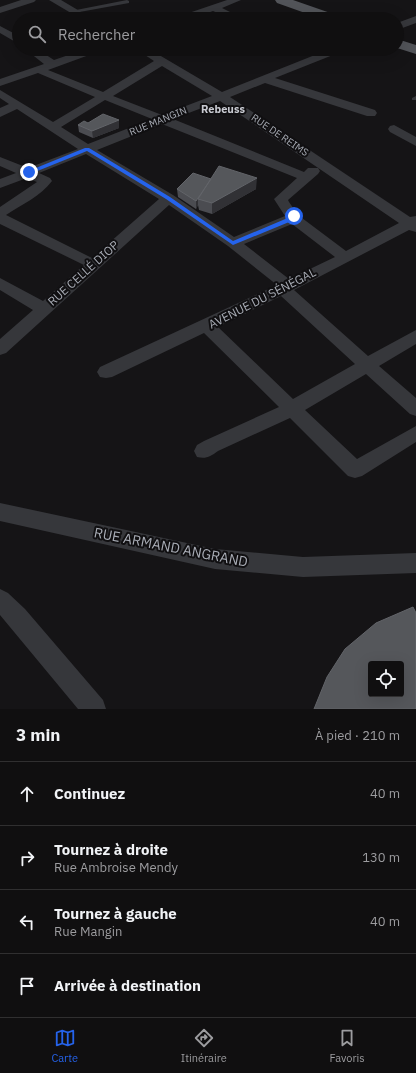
<!DOCTYPE html>
<html lang="fr">
<meta charset="utf-8">
<style>
body{margin:0;font-family:"IBM Plex Sans",sans-serif;background:#1e1d1e;color:#f1f3f6}
.controls{position:absolute;right:12px;bottom:12px;display:grid;overflow:hidden;border-radius:4px;box-shadow:0 4px 16px #0002}
.controls button{width:36px;height:36px;display:grid;place-items:center;padding:0;border:0;border-bottom:1px solid #302f30;background:#100f10;color:#f1f3f6;font:20px sans-serif}
.stop{position:absolute;width:12px;height:12px;margin:-9px;border:3px solid #2563eb;border-radius:50%;background:#fff}
.stop.end{background:#2563eb;border-color:#fff;box-shadow:0 1px 4px #0008}
.list{margin:0;padding:0;list-style:none}
h2{display:flex;justify-content:space-between;align-items:center;height:52px;margin:0;padding:0 16px;font-size:17px}
h2 small{font-size:13px;font-weight:400;color:#9c9c9f}
.list li{display:grid;grid-template-columns:26px 1fr auto;gap:12px;align-items:center;box-sizing:border-box;height:64px;padding:0 16px;border-top:1px solid #302f30}
.list b{display:block;font-size:15px;white-space:nowrap}
.list p{margin:0;font-size:13px;white-space:nowrap;color:#9c9c9f}
.list em{font-size:13px;font-style:normal;color:#9c9c9f}
.icon{flex:none;width:22px;height:22px;fill:none;stroke:currentColor;stroke-width:2;stroke-linecap:round;stroke-linejoin:round}
.map{position:relative;flex:none;width:416px;height:709px;overflow:hidden}
.search{position:absolute;background:#100f10;box-shadow:0 4px 16px #0002;left:12px;right:12px;top:12px;height:44px;display:flex;align-items:center;gap:10px;box-sizing:border-box;padding:0 14px;border-radius:22px;color:#9c9c9f;font-size:15px}
.sheet{height:308px;background:#100f10}
nav{display:flex;justify-content:space-around;align-items:center;box-sizing:border-box;height:56px;border-top:1px solid #302f30;background:#100f10;font-size:11px;color:#9c9c9f}
nav a{display:grid;justify-items:center;gap:2px}
nav .on{color:#2563eb}
.map>svg:first-child{display:block}
.lines{fill:none;stroke-linecap:round;stroke-linejoin:round}
.service{fill:#36373b;fill-rule:evenodd}
.minor{fill:#36373b;fill-rule:evenodd}
.primary{fill:#525459;fill-rule:evenodd}
.wall{fill:#4b4c51}
.shaded-wall{fill:#313135}
.building{fill:#55575b;stroke:#626469;fill-rule:evenodd}
.route{fill:#2563eb}
.labels{text-anchor:middle;dominant-baseline:central;stroke-width:4;stroke-linejoin:round;paint-order:stroke}
.far-street-label{font-size:10px;fill:#a8acb5;stroke:#100f11}
.far-neighbourhood-label{font-size:11px;font-weight:bold;fill:#c8cad1;stroke:#100f11}
.street-label{font-size:12px;fill:#a8acb5;stroke:#100f11}
.near-street-label{font-size:14px;fill:#a8acb5;stroke:#100f11}
</style>
<div class="map">
<svg width="416" height="709" viewBox="0 0 416 709">
<rect width="100%" height="100%" fill="#151416"/>
<g class="lines">
<path class="service" d="M127,0L129,1V3L74,13L71,11Z
M416,96V100H412V98Z"/>
<path class="minor" d="M21,0H36L34,2L0,13V7Z
M49,0H61L93,19H81Z
M227,0H241L222,8L244,19H231L213,11L191,19H176L177,17Z
M416,16V23L397,30V23Z
M0,26L19,36V44L0,33Z
M25,49H37L54,60L86,49H101L100,51L48,70L103,92L154,61L136,49H149L222,92L330,49H344L343,51L275,78L375,110L377,113L375,116H367L265,83L230,97L410,217L416,216V232L409,230L294,290L368,356L416,330V344L379,366L416,398V416L410,414L366,374L305,410L357,459L416,426V442L362,476L355,478L348,476L290,418L218,451C210,457 206,459 197,457L194,451L197,445L204,441L279,407L204,333L112,377L106,378L100,377L97,372L100,367L277,285L228,246L169,205L6,353L0,355V339L33,310L0,290V278L43,301L84,265L0,224V207L37,182L27,178L0,188V179L16,173L0,166V157L28,168L78,149L17,109L0,117V108L9,104L0,98V90L53,122L95,97L38,73L0,86V79L44,64ZM162,66L212,96L162,115L113,96ZM105,100L152,119L88,144L61,127ZM220,101L399,223L346,251L298,215L289,202L288,200L318,174L320,171L318,168H308L304,172L173,119ZM162,124L297,178L274,199L285,216L234,237L173,195L97,150ZM86,154L159,199L92,258L6,215C21,205 41,196 52,181L50,178L39,173ZM292,224L335,257L289,279L244,244ZM281,296L355,364L293,399L218,327Z
M394,125L416,137V146L390,132L388,129L390,126Z
M0,503L215,549L303,557L416,553V573L303,577L215,569L0,521Z
M0,589L8,593L25,609L103,700L106,709H78L0,615Z"/>
<path class="primary" d="M275,0H293L339,16L340,19H322L277,3Z
M397,39L416,45V54L397,48Z"/>
</g>
<path class="wall" d="M88,123L119,128L93,138L79,132L78,125Z
M211,179L256,189L212,214L199,210L198,205L196,209L178,197L177,189Z"/>
<path class="shaded-wall" d="M119,120V128L93,138L92,131Z
M257,178L256,189L212,214V203Z
M211,180L198,199V205L196,209V201Z"/>
<path class="building" d="M103,114L119,120L92,131L78,125L84,121L88,123Z
M219,166L257,178L212,203L198,199Z
M193,173L211,179L196,201L177,189Z
M413,607L416,613V709H314L327,677L345,649L376,623ZM371,664H401V694H371Z"/>
<path class="route" d="M85,148H89L170,197L233,241L290,217L292,215L296,216L294,220L233,245L166,199L87,151L30,174L26,172Z"/>
<g class="labels">
<g class="far-street-label">
<text transform="translate(158 121) rotate(-22)">RUE MANGIN</text>
<text transform="translate(280 135) rotate(34)">RUE DE REIMS</text>
</g>
<g class="far-neighbourhood-label">
<text x="223" y="109">Rebeuss</text>
</g>
<g class="street-label">
<text transform="translate(83 273) rotate(-42)">RUE CELLÉ DIOP</text>
<text transform="translate(262 298) rotate(-27)">AVENUE DU SÉNÉGAL</text>
</g>
<g class="near-street-label">
<text transform="translate(171 547) rotate(11)">RUE ARMAND ANGRAND</text>
</g>
</g>
</svg>
<div class="controls">
<button><svg class="icon" aria-label="locate" viewBox="0 0 24 24"><circle cx="12" cy="12" r="6"/><path d="M12 2v4M12 18v4M2 12h4M18 12h4"/></svg></button>
</div>
<div class="stop" style="left:294px;top:216px"></div>
<div class="stop end" style="left:29px;top:172px"></div>
<div class="search"><svg class="icon" aria-label="search" viewBox="0 0 24 24"><circle cx="10" cy="10" r="6"/><path d="M15 15l6 6"/></svg>Rechercher</div>
</div>
<section class="sheet">
<h2>3 min<small>À pied · 210 m</small></h2>
<ul class="list">
<li><svg class="icon" aria-label="ahead" viewBox="0 0 24 24"><path d="M12 20V5M6 11l6-6 6 6"/></svg><div><b>Continuez</b></div><em>40 m</em></li>
<li><svg class="icon" aria-label="right" viewBox="0 0 24 24"><path d="M7 20v-9h11M14 6l5 5-5 5"/></svg><div><b>Tournez à droite</b><p>Rue Ambroise Mendy</p></div><em>130 m</em></li>
<li><svg class="icon" aria-label="left" viewBox="0 0 24 24"><path d="M17 20v-9H6M10 6l-5 5 5 5"/></svg><div><b>Tournez à gauche</b><p>Rue Mangin</p></div><em>40 m</em></li>
<li><svg class="icon" aria-label="arrive" viewBox="0 0 24 24"><path d="M6 21V4h12l-3 4 3 4H6"/></svg><div><b>Arrivée à destination</b></div></li>
</ul>
</section>
<nav>
<a class="on"><svg class="icon" aria-label="map" viewBox="0 0 24 24"><path d="M3 6l6-2 6 2 6-2v14l-6 2-6-2-6 2zM9 4v14M15 6v14"/></svg>Carte</a>
<a><svg class="icon" aria-label="directions" viewBox="0 0 24 24"><path d="M12 3l9 9-9 9-9-9zM9 14v-3h6M13 9l2 2-2 2"/></svg>Itinéraire</a>
<a><svg class="icon" aria-label="saved" viewBox="0 0 24 24"><path d="M7 4h10v16l-5-4-5 4z"/></svg>Favoris</a>
</nav>
